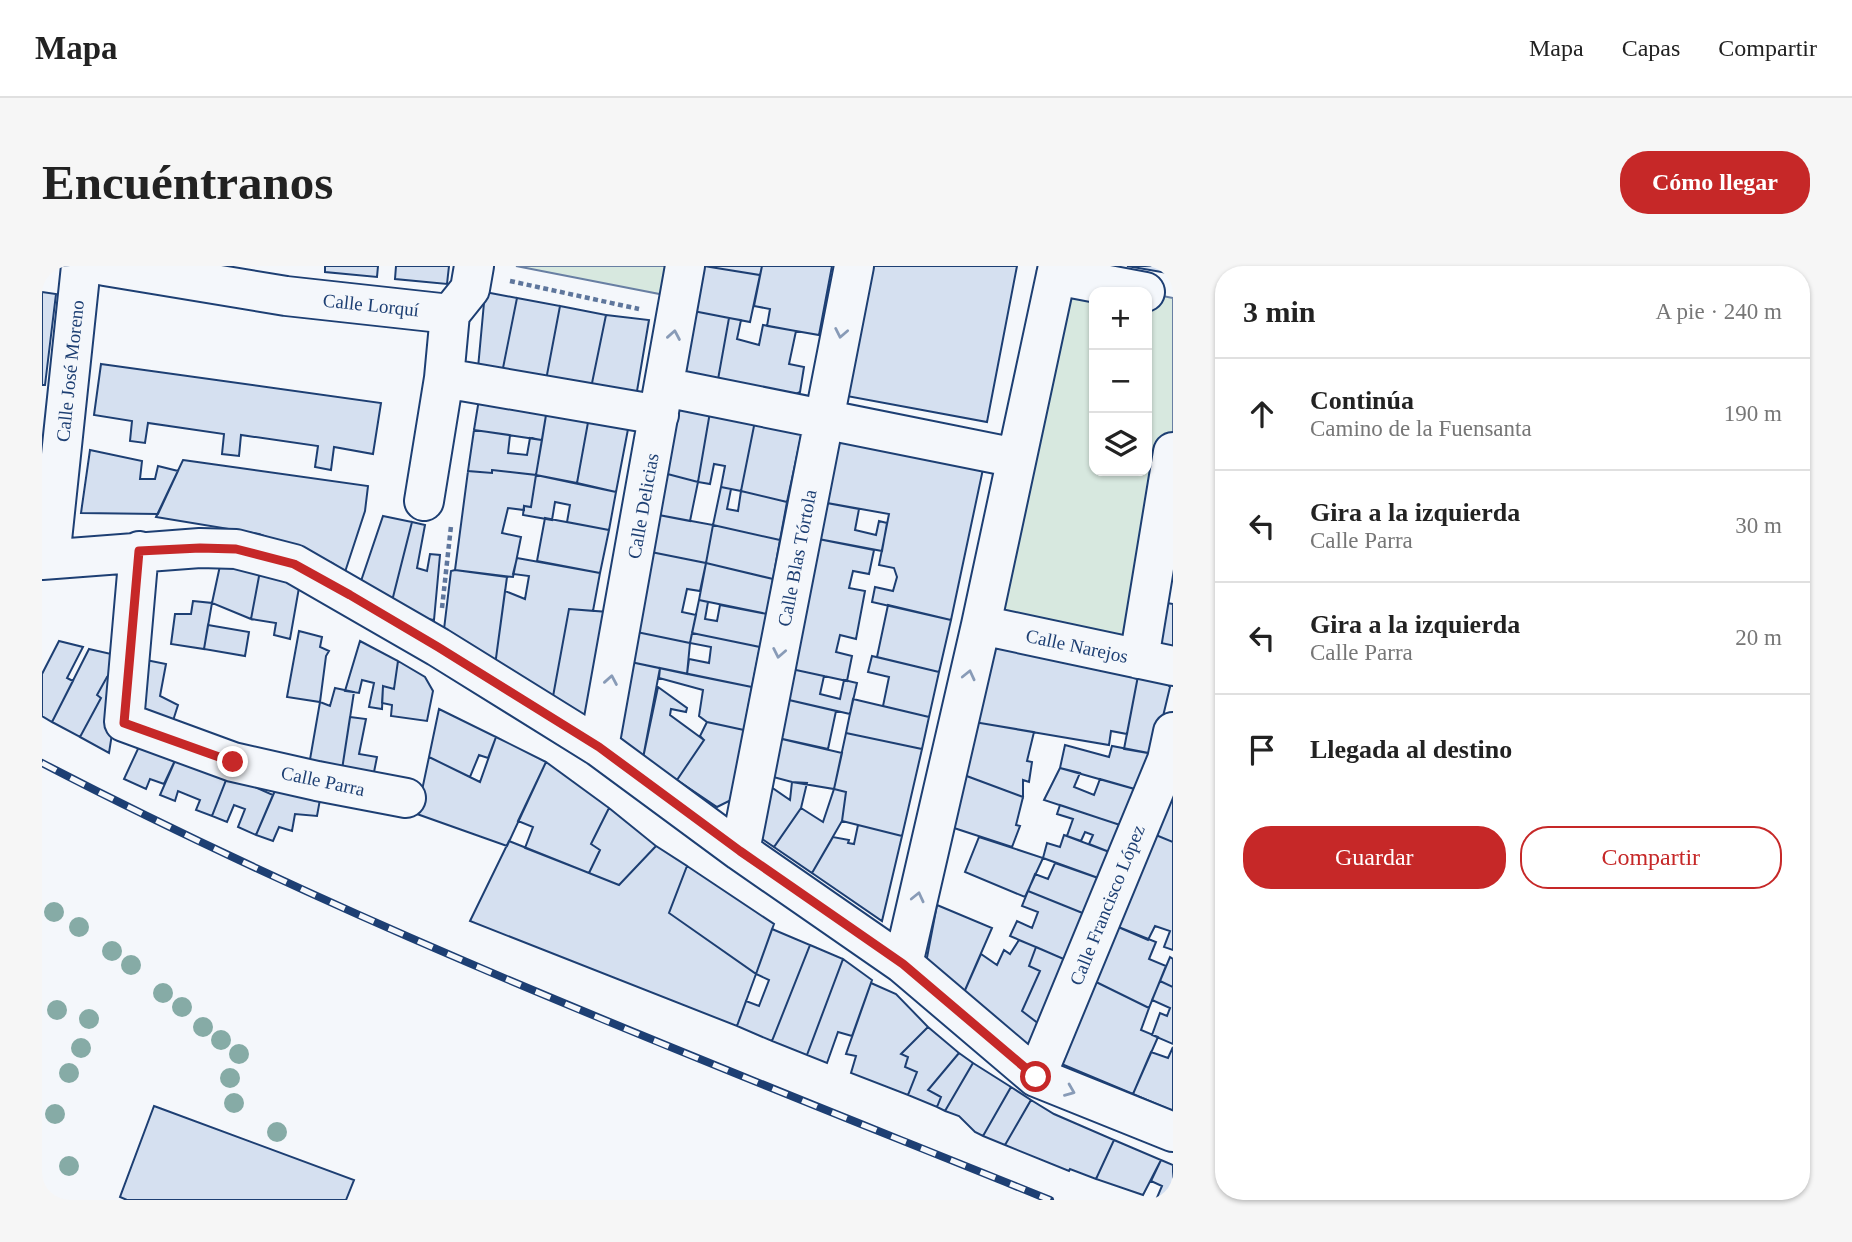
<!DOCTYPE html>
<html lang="es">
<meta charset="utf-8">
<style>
body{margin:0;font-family:Georgia,serif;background:#f6f6f6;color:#222}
.controls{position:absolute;right:21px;top:21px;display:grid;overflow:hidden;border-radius:14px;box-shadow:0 2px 5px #0004}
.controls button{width:63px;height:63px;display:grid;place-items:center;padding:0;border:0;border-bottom:2px solid #e0e0e0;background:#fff;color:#222;font:35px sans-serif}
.stop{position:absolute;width:21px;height:21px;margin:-16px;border:5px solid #c62828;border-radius:50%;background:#fff}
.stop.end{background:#c62828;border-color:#fff;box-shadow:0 2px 7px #0008}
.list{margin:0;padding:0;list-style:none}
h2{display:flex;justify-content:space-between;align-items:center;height:91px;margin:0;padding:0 28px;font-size:30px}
h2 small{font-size:23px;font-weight:400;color:#767676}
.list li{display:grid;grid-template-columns:46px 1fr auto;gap:21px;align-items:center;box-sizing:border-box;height:112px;padding:0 28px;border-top:2px solid #e0e0e0}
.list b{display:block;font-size:26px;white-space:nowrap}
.list p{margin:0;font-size:23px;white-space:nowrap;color:#767676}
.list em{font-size:23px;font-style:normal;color:#767676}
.actions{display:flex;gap:14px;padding:21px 28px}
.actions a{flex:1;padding:16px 0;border:2px solid #c62828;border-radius:28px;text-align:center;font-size:24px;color:#c62828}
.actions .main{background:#c62828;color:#fff}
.icon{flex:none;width:38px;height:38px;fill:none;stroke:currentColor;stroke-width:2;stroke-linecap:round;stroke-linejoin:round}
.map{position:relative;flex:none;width:1131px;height:934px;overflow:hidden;border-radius:28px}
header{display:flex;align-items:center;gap:42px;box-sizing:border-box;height:98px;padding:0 35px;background:#fff;border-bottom:2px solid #e0e0e0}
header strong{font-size:33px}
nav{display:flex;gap:38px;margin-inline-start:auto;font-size:24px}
.intro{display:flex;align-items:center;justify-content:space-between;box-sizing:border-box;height:168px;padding:0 42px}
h1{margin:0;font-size:49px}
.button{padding:18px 32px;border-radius:28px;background:#c62828;color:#fff;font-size:24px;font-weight:700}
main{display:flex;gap:42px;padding:0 42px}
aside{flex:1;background:#fff;border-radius:28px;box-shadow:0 2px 5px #0004}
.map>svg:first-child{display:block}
.green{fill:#d7e8df;stroke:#687fa3;stroke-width:2}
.building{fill:#d5e0f0;stroke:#1d3f73;stroke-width:2}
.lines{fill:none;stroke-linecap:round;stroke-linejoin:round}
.minor-casing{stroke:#1d3f73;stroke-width:42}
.path{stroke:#5e769c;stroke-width:4.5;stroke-dasharray:5 3.5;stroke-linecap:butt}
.minor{stroke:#f4f7fb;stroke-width:38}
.rail-casing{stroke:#1d3f73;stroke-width:8}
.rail{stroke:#f4f7fb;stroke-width:5;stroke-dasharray:16;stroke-linecap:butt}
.tree{fill:#86aba6}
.oneway{stroke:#889bb7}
.route{stroke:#c62828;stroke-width:9}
.labels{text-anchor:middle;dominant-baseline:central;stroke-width:5;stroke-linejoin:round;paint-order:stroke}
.street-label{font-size:19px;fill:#1d3f73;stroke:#f4f7fb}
</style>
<header>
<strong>Mapa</strong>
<nav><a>Mapa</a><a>Capas</a><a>Compartir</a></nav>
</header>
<div class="intro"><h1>Encuéntranos</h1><a class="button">Cómo llegar</a></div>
<main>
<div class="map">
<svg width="1131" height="934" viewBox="0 0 1131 934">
<rect width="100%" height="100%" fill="#f4f7fb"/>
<path class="green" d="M474,0H643L638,32Z
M1014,9L1052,26V205H1105V27L1131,32V186L1097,393L939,359Z"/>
<path class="building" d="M283,0H336L335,11L283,6Z
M354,0H407L405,18L353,13Z
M649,0H662L718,9L708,56L641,43Z
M662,0H720L718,9Z
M720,0H790L777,69L725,60L728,43L712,40Z
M818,0H975L945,156L794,128Z
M1085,0H1131V8Z
M0,26L14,28L3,119H0Z
M443,26L475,32L460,107L436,102Z
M475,32L518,40L504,114L460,107Z
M518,40L564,49L549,122L504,114Z
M641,43L687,52L675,119L630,109Z
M564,49L607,54L594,131L549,122Z
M687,52L699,54L695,73L717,79L721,59L754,65L747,98L762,101L758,126L742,134L675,119Z
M59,98L339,137L331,188L292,181L289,204L273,201L276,180L199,169L197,190L180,188L182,168L106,157L103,177L88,175L90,155L52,149Z
M438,127L505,143L500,174L432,164Z
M626,138L668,146L656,216L614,205Z
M505,143L547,151L535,217L494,209Z
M668,146L713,155L699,225L679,221L683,200L672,198L668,218L656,216Z
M547,151L587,158L574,226L535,217Z
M713,155L760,166L745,236L699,225Z
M432,164L468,169L466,187L485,189L488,172L500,174L494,209L450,204V207L426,205Z
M787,171L941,203L909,354L830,336L833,321L851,325L855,311L852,302L837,299L847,248L774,235Z
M48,184L100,195L98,213H113L116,200L136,205L116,248L39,247Z
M141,194L326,220L323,245L303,306L290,297L217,268L114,251Z
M450,204L494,209L489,241L482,240V244L466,242L460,267L479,271L471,311L413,304L426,205L450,207Z
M614,205L656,216L648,255L606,247Z
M494,209L574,226L567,264L525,256L528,239L513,236L510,254L481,249L482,240L489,241Z
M679,221L689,223L685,243L696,245L699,225L745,236L738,274L671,259Z
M774,235L817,243L813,264L834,269L837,255L845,257L840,285L766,271Z
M606,247L671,259L664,297L599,284Z
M341,250L370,256L347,347L318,318Z
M503,252L567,264L558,307L495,295Z
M370,256L383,259L375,302L385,305L388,288L398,289L392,354L347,347Z
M671,259L738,274L731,313L664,297Z
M766,271L832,284L827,308L811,305L807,322L823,325L814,373L798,369L794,386L810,390L805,415L740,401Z
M599,284L664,297L658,325L645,323L640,346L654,349L648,377L585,364Z
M475,292L558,307L551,345L527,343L510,436L452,407L463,325L483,333L487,310L471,308Z
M179,295L218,305L209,353L170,337Z
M664,297L731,313L725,348L657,334Z
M413,304L465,311L452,407L400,380L409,305Z
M218,305L258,316L248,373L232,369L234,357L209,353Z
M657,334L666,336L663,353L675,355L678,339L725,348L718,381L650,367Z
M151,335L170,337L162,383L129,378L133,348H149Z
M1113,335L1131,338V389L1103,384Z
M846,339L909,354L897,406L835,391Z
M527,343L566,346L545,454L510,436Z
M166,359L207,366L203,390L162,383Z
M585,364L648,377L645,408L579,394Z
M257,365L280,371L278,381L287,385L284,390L278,436L245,431Z
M650,367L718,381L710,421L645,408L647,393L667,397L669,381L648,377Z
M17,375L41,381L25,412L31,415L10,456L0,450V408Z
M318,375L356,395L352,423L341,420L340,443L327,441L332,417L320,414L317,427L303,425Z
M946,379L1096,410L1085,468L1069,465L1067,479L932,456Z
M47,383L78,390V417L65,411L55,429L59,432L38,471L10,456Z
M830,390L897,406L887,451L841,440L847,411L826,406Z
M99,393L124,398L118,430L136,439L129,461L90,444Z
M579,394L618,402L601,492L567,468Z
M356,395L383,411L391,425L385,455L349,450L350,439L340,437L341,420L352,423Z
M740,401L782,410L778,428L798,433L802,414L815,417L808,448L734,431Z
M618,402L710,421L702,464L665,456L657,450L661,424L617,412Z
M1096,410L1123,415L1128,421L1112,488L1082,483Z
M65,411L78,417L67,487L38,471L59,432L55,429Z
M616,421L645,442L644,446L629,443L628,449L662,474L635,514L601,492Z
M293,422L312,426L299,510L266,505L278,436L288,440Z
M734,431L794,445L786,483L727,470Z
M811,433L887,451L880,483L804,467Z
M397,443L454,471L446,492L437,489L428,511L387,491Z
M308,451L324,453L317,488L335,491L330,516L299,510Z
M665,456L702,464L689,534L675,541L635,514L662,474L658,470Z
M932,456L992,466L985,495L990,496L987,516L981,514V531L922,509Z
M804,467L880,483L860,570L800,555L804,526L792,523Z
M727,470L800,487L792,523L750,516L720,508Z
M454,471L504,496L465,580L375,548L387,491L438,516Z
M101,472L136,488L122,518L108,513L104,523L82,513Z
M1023,479L1067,491L1070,480L1112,488L1096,524L1018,502Z
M136,488L186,509L170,550L154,544L158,534L136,525L133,535L118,529Z
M504,496L567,542L549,578L558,584L547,607L483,582L491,561L476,555Z
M1018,502L1038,507L1032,521L1052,529L1058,513L1096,524L1081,560L1002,534Z
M186,509L231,529L214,569L196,561L203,543L192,539L185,556L170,550Z
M922,509L981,531L974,559L978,560L970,581L909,561Z
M719,514L748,534L750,516L765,517L759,542L732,581L707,564Z
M1131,517V576L1109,567Z
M235,520L279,528L275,550L253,548L250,565L237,561L231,575L214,569Z
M792,523L804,526L800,555L770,607L732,581L759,542L781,556Z
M1018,539L1081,560L1070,587L1047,578L1051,569L1043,566L1039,575L1025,570L1031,553L1015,548Z
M567,542L614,580L577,619L547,607L558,584L549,578Z
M816,559L860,570L840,655L770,607L791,571L807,574L806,577L812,578Z
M1109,567L1131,576V684L1122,681L1128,665L1113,660L1106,674L1069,658Z
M1022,569L1070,587L1059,613L1001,592L1005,577L1018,581Z
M937,571L1001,592L983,631L923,606Z
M467,575L577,619L614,580L645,600L627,647L714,708L695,760L428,655Z
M1013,597L1059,613L1043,648L986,625L993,608L1006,613Z
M645,600L732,658L714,708L627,647Z
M986,625L1043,648L1024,694L968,670L975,655L990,662L996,646L980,640Z
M895,639L950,662L920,731L883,702Z
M1069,658L1114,676L1107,693L1124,700L1107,742L1046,712Z
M730,663L768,679L730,775L695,760L704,735L717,740L727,714L714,708Z
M977,674L994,681L987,700L998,705L980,745L997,758L986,784L920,731L939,688L955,699L962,684L968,688Z
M768,679L801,693L765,789L730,775Z
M994,681L1024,694L997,758L980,745L998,705L987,700Z
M1128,691L1131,693V721L1118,715Z
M801,693L830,714L810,770L796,766L785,797L765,789Z
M1046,712L1107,742L1099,764L1116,771L1091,828L1010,794Z
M1118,715L1131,721V778L1110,769L1118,747L1125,750L1128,742L1110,734Z
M829,717L854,728L886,761L859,788L866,791L863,801L875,806L866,829L809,807L814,790L804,788Z
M886,761L917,787L886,824L899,831L895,841L866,829L875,806L863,801L866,791L859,788Z
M1131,781V845L1091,828L1109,786L1126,792Z
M917,787L931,797L903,845L895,841L899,831L886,824Z
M931,797L969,821L941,870L933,866L917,850L903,845Z
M969,821L989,834L963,879L941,870Z
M989,834L1012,848L1072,874L1054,913L1028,903L1027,905L963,879Z
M112,840L312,914L304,934H85L78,931Z
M1072,874L1119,894L1101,929L1054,913Z
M1119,894L1131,899V934H1114L1120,920L1109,915Z"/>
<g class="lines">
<defs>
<path id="minor" d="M63,0L244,30L408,48L402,112L382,235
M1014,9L1103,26
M408,48L428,23L432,0
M402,112L617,149
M622,121L974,192
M97,285L82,456L191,496L275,515L364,532
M8,293L39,0
M0,294L158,282L194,283L252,298L396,381L557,481L698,585L861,698L994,811L1131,866
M939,359L1131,400
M1097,393L1131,186
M557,481L643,0
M698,585L812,0
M861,698L939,359L1016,0
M994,811L1125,494L1131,466"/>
</defs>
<use href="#minor" class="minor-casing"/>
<path class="path" d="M468,15L597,43
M400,342L409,260"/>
<use href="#minor" class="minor"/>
<defs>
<path id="rail" d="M0,497C325,666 669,797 1008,934"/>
</defs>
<use href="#rail" class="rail-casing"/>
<use href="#rail" class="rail"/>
</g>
<g class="tree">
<circle cx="12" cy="646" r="10"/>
<circle cx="37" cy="661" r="10"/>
<circle cx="70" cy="685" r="10"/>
<circle cx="89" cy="699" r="10"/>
<circle cx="121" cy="727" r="10"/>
<circle cx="140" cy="741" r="10"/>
<circle cx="15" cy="744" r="10"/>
<circle cx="47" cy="753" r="10"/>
<circle cx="161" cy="761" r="10"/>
<circle cx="179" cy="774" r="10"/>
<circle cx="39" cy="782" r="10"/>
<circle cx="197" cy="788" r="10"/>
<circle cx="27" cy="807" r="10"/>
<circle cx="188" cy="812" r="10"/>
<circle cx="192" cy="837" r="10"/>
<circle cx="13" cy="848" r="10"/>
<circle cx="235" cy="866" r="10"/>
<circle cx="27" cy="900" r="10"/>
</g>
<defs><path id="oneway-chevron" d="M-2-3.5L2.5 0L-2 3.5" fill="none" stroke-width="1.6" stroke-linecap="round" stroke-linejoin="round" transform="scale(1.75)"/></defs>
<g class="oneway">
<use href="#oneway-chevron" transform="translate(799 67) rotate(101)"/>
<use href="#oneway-chevron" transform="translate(632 69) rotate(-80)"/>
<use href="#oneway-chevron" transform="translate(737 387) rotate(101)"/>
<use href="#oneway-chevron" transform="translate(927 409) rotate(-77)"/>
<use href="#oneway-chevron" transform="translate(569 414) rotate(-80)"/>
<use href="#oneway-chevron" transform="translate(876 631) rotate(-77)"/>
<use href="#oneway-chevron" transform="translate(1028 825) rotate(22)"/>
</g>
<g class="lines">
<path class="route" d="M191,496L82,457L97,285L158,282L194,283L252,298L308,329L396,381L557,481L698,585L861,698L994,811"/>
</g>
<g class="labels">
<g class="street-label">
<text transform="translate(329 39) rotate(6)">Calle Lorquí</text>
<text transform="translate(28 105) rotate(-84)">Calle José Moreno</text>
<text transform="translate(601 240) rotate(-80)">Calle Delicias</text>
<text transform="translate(755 292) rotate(-79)">Calle Blas Tórtola</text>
<text transform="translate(1035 380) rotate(12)">Calle Narejos</text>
<text transform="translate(281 515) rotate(12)">Calle Parra</text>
<text transform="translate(1065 639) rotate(-68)">Calle Francisco López</text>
</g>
</g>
</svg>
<div class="controls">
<button>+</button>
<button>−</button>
<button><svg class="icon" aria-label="layers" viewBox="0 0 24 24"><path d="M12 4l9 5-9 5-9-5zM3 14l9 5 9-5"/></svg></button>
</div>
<div class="stop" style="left:994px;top:811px"></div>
<div class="stop end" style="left:191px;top:496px"></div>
</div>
<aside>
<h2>3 min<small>A pie · 240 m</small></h2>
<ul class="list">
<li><svg class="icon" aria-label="ahead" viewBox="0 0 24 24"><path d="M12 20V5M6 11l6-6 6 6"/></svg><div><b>Continúa</b><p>Camino de la Fuensanta</p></div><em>190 m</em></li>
<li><svg class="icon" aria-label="left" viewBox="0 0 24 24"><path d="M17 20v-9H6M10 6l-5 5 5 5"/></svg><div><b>Gira a la izquierda</b><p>Calle Parra</p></div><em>30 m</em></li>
<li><svg class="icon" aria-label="left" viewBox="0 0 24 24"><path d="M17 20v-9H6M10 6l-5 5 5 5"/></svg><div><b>Gira a la izquierda</b><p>Calle Parra</p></div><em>20 m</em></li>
<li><svg class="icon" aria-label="arrive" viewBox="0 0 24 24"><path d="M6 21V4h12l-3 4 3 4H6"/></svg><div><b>Llegada al destino</b></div></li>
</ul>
<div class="actions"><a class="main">Guardar</a><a>Compartir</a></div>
</aside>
</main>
